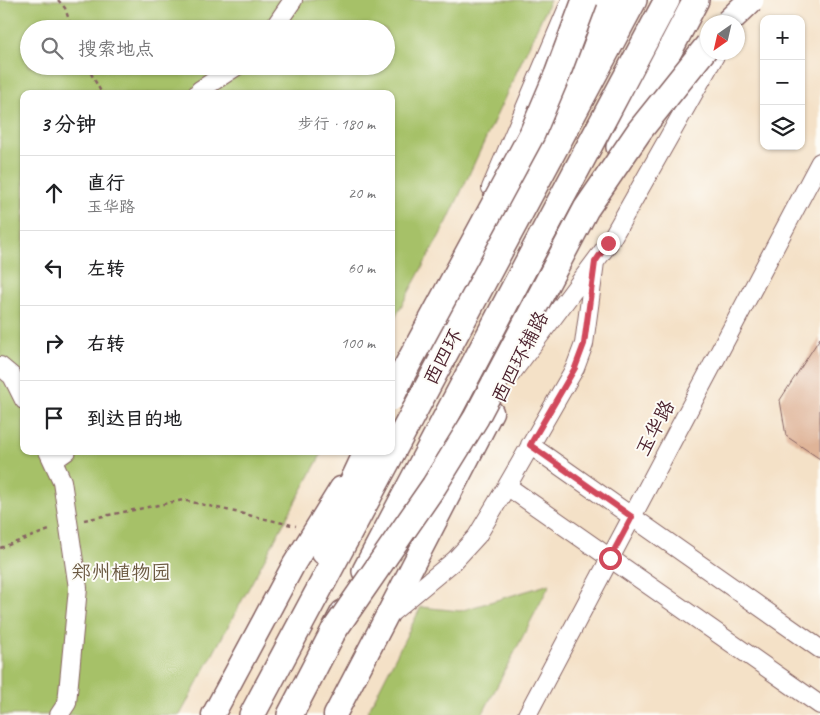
<!DOCTYPE html>
<html lang="zh">
<meta charset="utf-8">
<style>
body{margin:0;font-family:Caveat,"LXGW WenKai TC",sans-serif;background:#f2f2f2;color:#202124}
.controls{position:absolute;right:15px;top:15px;display:grid;overflow:hidden;border-radius:10px;box-shadow:0 1px 4px #0004}
.controls button{width:45px;height:45px;display:grid;place-items:center;padding:0;border:0;border-bottom:1px solid #e0e0e0;background:#fff;color:#202124;font:25px sans-serif}
.compass{position:absolute;left:700px;top:15px;width:45px;height:45px;border-radius:50%;background:#fff;box-shadow:0 1px 4px #0004;rotate:214deg}
.stop{position:absolute;width:15px;height:15px;margin:-11px;border:4px solid #d1495b;border-radius:50%;background:#fff}
.stop.end{background:#d1495b;border-color:#fff;box-shadow:0 1px 5px #0008}
.list{margin:0;padding:0;list-style:none}
h2{display:flex;justify-content:space-between;align-items:center;height:65px;margin:0;padding:0 20px;font-size:21px}
h2 small{font-size:16px;font-weight:400;color:#757577}
.list li{display:grid;grid-template-columns:32px 1fr auto;gap:15px;align-items:center;box-sizing:border-box;height:75px;padding:0 20px;border-top:1px solid #e0e0e0}
.list b{display:block;font-size:19px;white-space:nowrap}
.list p{margin:0;font-size:16px;white-space:nowrap;color:#757577}
.list em{font-size:16px;font-style:normal;color:#757577}
.icon{flex:none;width:28px;height:28px;fill:none;stroke:currentColor;stroke-width:2;stroke-linecap:round;stroke-linejoin:round}
.map{position:relative;flex:none;width:820px;height:715px;overflow:hidden}
.search{position:absolute;background:#fff;box-shadow:0 1px 4px #0004;left:20px;top:20px;width:375px;height:55px;display:flex;align-items:center;gap:12px;box-sizing:border-box;padding:0 18px;border-radius:28px;color:#757577;font-size:19px}
.panel{position:absolute;background:#fff;box-shadow:0 1px 4px #0004;left:20px;top:90px;width:375px;height:365px;border-radius:10px}
.map>svg:first-child{display:block}
.green{fill:#a6c168;stroke:#78704a;fill-rule:evenodd}
.building{fill:#dfb498}
.lines{fill:none;stroke-linecap:round;stroke-linejoin:round}
.minor-casing{stroke:#866362;stroke-width:20}
.major-casing{stroke:#866362;stroke-width:25}
.highway-casing{stroke:#866362;stroke-width:28}
.path{stroke:#866362;stroke-width:2.5;stroke-dasharray:4 4;stroke-linecap:butt}
.minor{stroke:#fff;stroke-width:18}
.major{stroke:#fff;stroke-width:22}
.highway{stroke:#fff;stroke-width:25}
.highway-bridge-casing{stroke:#866362;stroke-width:28;stroke-linecap:butt}
.highway-bridge{stroke:#fff;stroke-width:25}
.route{stroke:#d1495b;stroke-width:6}
.labels{text-anchor:middle;dominant-baseline:central;stroke-width:4;stroke-linejoin:round;paint-order:stroke}
.street-label{font-size:20px;fill:#4a1f2b;stroke:#fdfcf7}
.park-label{font-size:20px;fill:#6a5840;stroke:#fdfcf7}
</style>
<div class="map">
<svg width="820" height="715" viewBox="0 0 820 715">
<rect width="100%" height="100%" fill="#fdfcf7"/>
<filter id="ink" filterUnits="userSpaceOnUse"><feTurbulence type="fractalNoise" baseFrequency=".02" numOctaves="2"/><feDisplacementMap in="SourceGraphic" scale="10" xChannelSelector="R" yChannelSelector="G"/><feConvolveMatrix kernelMatrix="1 2 1 2 8 2 1 2 1" color-interpolation-filters="sRGB"/></filter>
<filter id="wash" filterUnits="userSpaceOnUse"><feTurbulence type="fractalNoise" baseFrequency=".0096" numOctaves="4" result="noise"/><feDisplacementMap in="SourceGraphic" scale="20" xChannelSelector="R" yChannelSelector="G"/><feGaussianBlur stdDeviation="1.12" result="paint"/><feColorMatrix in="noise" values="0 0 0 0 0 0 0 0 0 0 0 0 0 0 0 0 0 1.4 0 .05"/><feComposite in="paint" operator="in"/></filter>
<g filter="url(#wash)">
<rect width="100%" height="100%" fill="#f4e1c7"/>
<path class="green" d="M0,0H550L447,222L391,325V94H24V451H323L180,715H0ZM29,29H386V66H29Z
M550,584L482,715H366L421,607L460,611Z"/>
<g id="blocks">
<path class="building" d="M820,338V459L786,436L780,400Z"/>
</g>
</g>
<g filter="url(#ink)">
<use href="#blocks" fill-opacity="0" stroke="#866362" stroke-width="1"/>
<g class="lines">
<defs>
<path id="minor" d="M273,29L293,0
M197,94L200,90L237,66
M491,188L571,0
M0,366L12,376L24,400
M511,374L609,243L717,52
M530,445L820,649
M48,451L62,481L78,588L67,703L59,715
M53,461L67,451
M507,486L820,705
M391,613L455,560L477,536L507,486L575,368L584,344L595,262
M527,715L820,162"/>
<path id="major" d="M431,344L450,313L619,0
M213,715L294,564L341,488
M335,715L381,627L492,412"/>
<path id="highway" d="M569,66L604,0
M619,147L696,0
M324,552L342,504L367,451
M365,571L517,282L667,0
M252,715L634,0
M290,715L343,613"/>
</defs>
<use href="#minor" class="minor-casing"/>
<use href="#major" class="major-casing"/>
<use href="#highway" class="highway-casing"/>
<path class="path" d="M58,0L65,8L72,29
M87,66L100,90L104,94
M84,520L183,500L296,526
M0,548L52,529"/>
<use href="#minor" class="minor"/>
<use href="#major" class="major"/>
<use href="#highway" class="highway"/>
<defs>
<path id="highway-bridge" d="M728,22L751,0
M391,398L402,375L532,134L557,75L585,0
M333,632L434,486L476,418L586,209L640,130L708,45"/>
</defs>
<use href="#highway-bridge" class="highway-bridge-casing"/>
<use href="#highway-bridge" class="highway-bridge"/>
</g>
</g>
<g class="lines" filter="url(#ink)">
<path class="route" d="M608,243L595,262L584,344L575,368L530,445L632,517L610,558"/>
</g>
<g class="labels">
<g class="street-label">
<text transform="translate(443 357) rotate(-62)">西四环</text>
<text transform="translate(520 357) rotate(-63)">西四环辅路</text>
<text transform="translate(655 428) rotate(-62)">玉华路</text>
</g>
<g class="park-label">
<text x="121" y="572">郑州植物园</text>
</g>
</g>
</svg>
<div class="controls">
<button>+</button>
<button>−</button>
<button><svg class="icon" aria-label="layers" viewBox="0 0 24 24"><path d="M12 4l9 5-9 5-9-5zM3 14l9 5 9-5"/></svg></button>
</div>
<svg class="compass" viewBox="-18 -18 36 36"><path d="M0-13l5 13h-10z" fill="#e53935"/><path d="M0 13l5-13h-10z" fill="#757577"/></svg>
<div class="stop" style="left:610px;top:558px"></div>
<div class="stop end" style="left:608px;top:243px"></div>
<div class="search"><svg class="icon" aria-label="search" viewBox="0 0 24 24"><circle cx="10" cy="10" r="6"/><path d="M15 15l6 6"/></svg>搜索地点</div>
<section class="panel">
<h2>3 分钟<small>步行 · 180 m</small></h2>
<ul class="list">
<li><svg class="icon" aria-label="ahead" viewBox="0 0 24 24"><path d="M12 20V5M6 11l6-6 6 6"/></svg><div><b>直行</b><p>玉华路</p></div><em>20 m</em></li>
<li><svg class="icon" aria-label="left" viewBox="0 0 24 24"><path d="M17 20v-9H6M10 6l-5 5 5 5"/></svg><div><b>左转</b></div><em>60 m</em></li>
<li><svg class="icon" aria-label="right" viewBox="0 0 24 24"><path d="M7 20v-9h11M14 6l5 5-5 5"/></svg><div><b>右转</b></div><em>100 m</em></li>
<li><svg class="icon" aria-label="arrive" viewBox="0 0 24 24"><path d="M6 21V4h12l-3 4 3 4H6"/></svg><div><b>到达目的地</b></div></li>
</ul>
</section>
</div>
